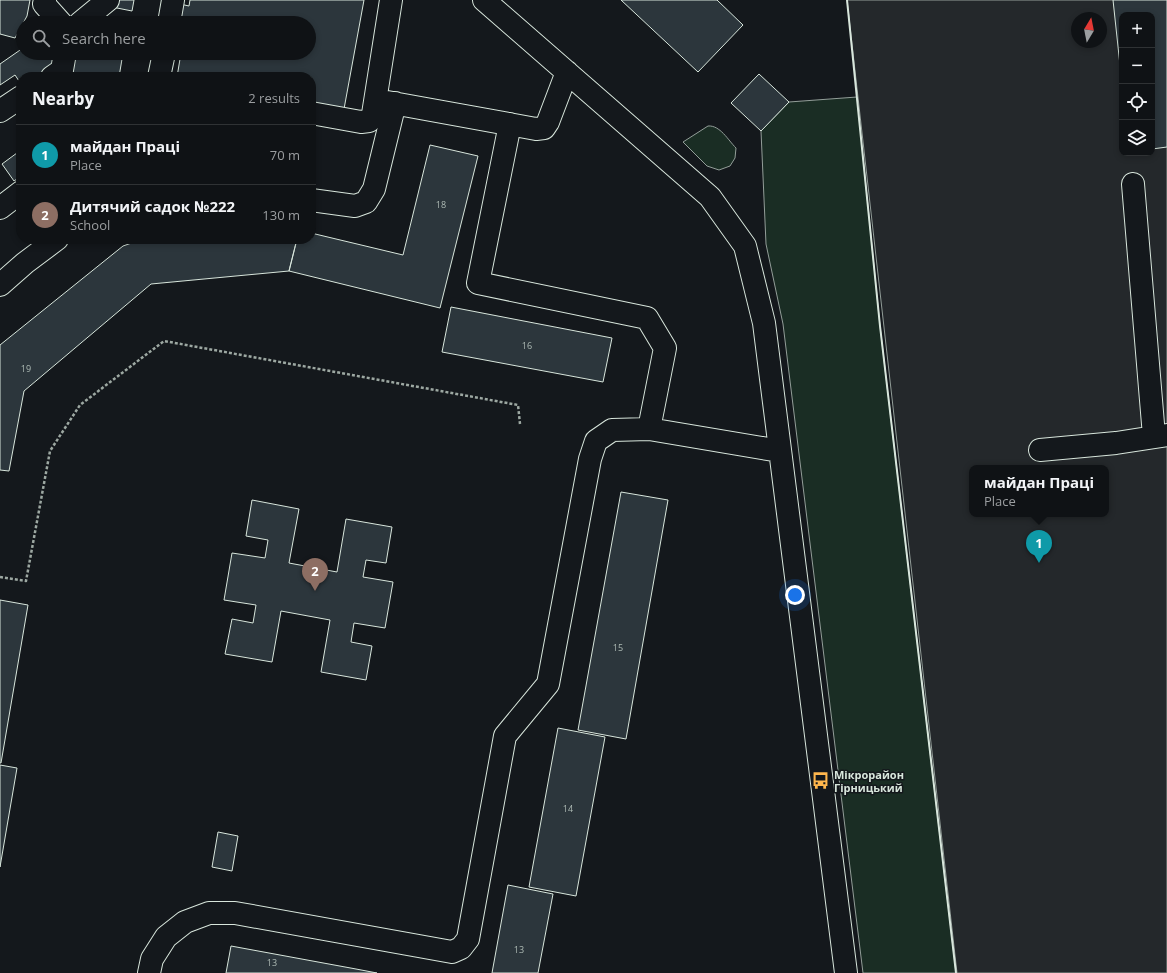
<!DOCTYPE html>
<meta charset="utf-8">
<style>
body{margin:0;font-family:"Open Sans",sans-serif;background:#1d2022;color:#f1f3f6}
.controls{position:absolute;right:12px;top:12px;display:grid;overflow:hidden;border-radius:8px;box-shadow:0 2px 6px #0003}
.controls button{width:36px;height:36px;display:grid;place-items:center;padding:0;border:0;border-bottom:1px solid #2f3234;background:#0f1215;color:#f1f3f6;font:20px sans-serif}
.compass{position:absolute;left:1071px;top:12px;width:36px;height:36px;border-radius:50%;background:#0f1215;box-shadow:0 2px 6px #0003;rotate:10deg}
.you{position:absolute;left:795px;top:595px;width:14px;height:14px;margin:-10px;border:3px solid #fff;border-radius:50%;background:#1a73e8;box-shadow:0 0 0 6px #1a73e833}
.badge{display:grid;place-items:center;width:26px;height:26px;border-radius:50%;background:#ffb74d;color:#fff;font-size:13px;font-weight:700}
.pin{position:absolute;translate:-50% -33px;filter:drop-shadow(0 1px 2px #0008)}
.pin::after{content:'';position:absolute;top:21px;width:14px;height:12px;background:inherit;clip-path:polygon(0 0,100% 0,50% 100%)}
.popup{position:absolute;left:969px;top:465px;width:140px;height:52px;box-sizing:border-box;display:grid;place-content:center;border-radius:8px;background:#0f1215;filter:drop-shadow(0 1px 3px #0005);font-size:13px;white-space:nowrap;color:#9b9ea0}
.popup b{font-size:15px;color:#f1f3f6}
.popup::after{content:'';position:absolute;left:50%;top:100%;margin-left:-8px;border:8px solid transparent;border-top-color:#0f1215}
.list{margin:0;padding:0;list-style:none}
h2{display:flex;justify-content:space-between;align-items:center;height:52px;margin:0;padding:0 16px;font-size:17px}
h2 small{font-size:13px;font-weight:400;color:#9b9ea0}
.list li{display:grid;grid-template-columns:26px 1fr auto;gap:12px;align-items:center;box-sizing:border-box;height:60px;padding:0 16px;border-top:1px solid #2f3234}
.list b{display:block;font-size:15px;white-space:nowrap}
.list p{margin:0;font-size:13px;white-space:nowrap;color:#9b9ea0}
.list em{font-size:13px;font-style:normal;color:#9b9ea0}
.icon{flex:none;width:22px;height:22px;fill:none;stroke:currentColor;stroke-width:2;stroke-linecap:round;stroke-linejoin:round}
.map{position:relative;flex:none;width:1167px;height:973px;overflow:hidden}
.search{position:absolute;background:#0f1215;box-shadow:0 2px 6px #0003;left:16px;top:16px;width:300px;height:44px;display:flex;align-items:center;gap:10px;box-sizing:border-box;padding:0 14px;border-radius:22px;color:#9b9ea0;font-size:15px}
.panel{position:absolute;background:#0f1215;box-shadow:0 2px 6px #0003;left:16px;top:72px;width:300px;height:172px;border-radius:16px}
.map>svg:first-child{display:block}
.green{fill:#1a2d24;stroke:#939e99}
.parking{fill:#24282b;stroke:#939e99;fill-rule:evenodd}
.building{fill:#2c363c;stroke:#d8e6dc}
.lines{fill:none;stroke-linecap:round;stroke-linejoin:round}
.minor-casing{stroke:#d8e6dc;stroke-width:24}
.path{stroke:#9da8a2;stroke-width:2.5;stroke-dasharray:3 2;stroke-linecap:butt}
.minor{stroke:#14181c;stroke-width:22}
.wall{stroke:#d8e6dc;stroke-width:2}
.labels{text-anchor:middle;dominant-baseline:central;stroke-width:3;stroke-linejoin:round;paint-order:stroke}
.number-label{font-size:9px;fill:#adbab4}
.poi-label{font-size:11px;font-weight:bold;fill:#d8e6dc;stroke:#14181c;text-anchor:start}
</style>
<div class="map">
<svg width="1167" height="973" viewBox="0 0 1167 973">
<rect width="100%" height="100%" fill="#14181c"/>
<path class="green" d="M857,97L880,326L956,973H863L783,324L766,244L761,131L789,102Z
M708,126C720,125 728,140 736,148L735,158L730,166L719,170L707,166L683,142Z"/>
<path class="parking" d="M847,0H1167V973H957ZM1122,15H1152V153H1122ZM1077,18H1101V42H1077ZM972,468H1106V514H972Z"/>
<path class="building" d="M0,0H30L27,16L15,38L0,34Z
M114,0H134L132,11L112,7Z
M190,0H364L344,109L311,103V77H177L181,53H309V23H177L180,4L189,6Z
M621,0H717L743,25L698,72Z
M1113,0H1167V147L1152,149V15H1122V84Z
M23,48V53H51L59,64L41,77H21V84L15,75L0,85V64Z
M73,53H123L119,77H76L69,76Z
M759,74L789,102L761,131L731,103Z
M430,145L478,156L440,308L289,271L297,239H311V233L403,255Z
M21,150V176L14,181L2,164Z
M143,239H297L289,271L151,284L24,391L9,471L0,470V345L123,246Z
M451,307L612,338L603,382L442,352Z
M621,492L668,500L626,739L578,730Z
M252,500L299,509L289,563L337,572L346,519L392,527L386,563L366,560L363,577L393,582L385,628L354,623L351,642L372,646L366,680L321,672L330,620L281,611L272,662L225,654L232,619L253,623L256,605L224,600L232,553L265,558L268,540L246,536Z
M0,600L28,605L1,763H0Z
M558,728L605,737L576,896L529,887Z
M0,765L17,768L0,867Z
M218,832L238,836L232,871L212,867Z
M508,885L553,894L538,973H492Z
M231,946L356,969L377,973H226Z"/>
<g class="lines">
<defs>
<path id="minor" d="M45,0L44,4L61,23
M484,0L710,197L745,246L764,323L846,973
M80,23L108,0
M169,23L173,0
M52,77L62,70L65,53
M159,77L164,53
M376,100L536,129L544,128L548,122L567,72
M0,111L21,97
M311,113L361,122L369,121L373,114L391,0
M510,124L478,283L647,318L665,348L649,429
M1133,184L1154,436
M311,200L355,206L366,202L374,189L395,103
M0,208L21,192
M0,285L25,263L57,239
M1040,450L1116,443L1167,435
M149,973L152,959L166,937L185,922L209,913H235L452,952L461,948L468,939L505,736L548,684L590,459L596,441L612,430L649,429L780,451"/>
</defs>
<use href="#minor" class="minor-casing"/>
<path class="path" d="M0,577L26,581L50,451L80,405L164,341L518,405L520,424"/>
<use href="#minor" class="minor"/>
<path class="wall" d="M847,0L880,326L956,973"/>
</g>
<defs>
<symbol id="bus-bare" viewBox="-9 -9 18 18"><path d="M-5-6H5V4H4V6H2V4H-2V6H-4V4H-5ZM-3.5-4V0h7V-4ZM-3.5 1.2v1.5H-2V1.2ZM2 1.2v1.5H3.5V1.2Z" fill="#ffb74d" stroke="#14181c" stroke-width="2.5" paint-order="stroke"/></symbol>
</defs>
<g fill-rule="evenodd">
<use href="#bus-bare" x="808" y="768" width="25" height="25"/>
</g>
<g class="labels">
<g class="number-label">
<text x="441" y="204">18</text>
<text x="527" y="345">16</text>
<text x="26" y="368">19</text>
<text x="618" y="647">15</text>
<text x="568" y="808">14</text>
<text x="519" y="949">13</text>
<text x="272" y="962">13</text>
</g>
<g class="poi-label">
<text x="834" y="774">Мiкрорайон<tspan x="834" dy="13">Гiрницький</tspan></text>
</g>
</g>
</svg>
<div class="controls">
<button>+</button>
<button>−</button>
<button><svg class="icon" aria-label="locate" viewBox="0 0 24 24"><circle cx="12" cy="12" r="6"/><path d="M12 2v4M12 18v4M2 12h4M18 12h4"/></svg></button>
<button><svg class="icon" aria-label="layers" viewBox="0 0 24 24"><path d="M12 4l9 5-9 5-9-5zM3 14l9 5 9-5"/></svg></button>
</div>
<svg class="compass" viewBox="-18 -18 36 36"><path d="M0-13l5 13h-10z" fill="#e53935"/><path d="M0 13l5-13h-10z" fill="#9b9ea0"/></svg>
<div class="you"></div>
<div class="pin badge" style="left:1039px;top:563px;background:#0f9aa8">1</div>
<div class="popup"><b>майдан Праці</b>Place</div>
<div class="pin badge" style="left:315px;top:591px;background:#8d6e63">2</div>
<div class="search"><svg class="icon" aria-label="search" viewBox="0 0 24 24"><circle cx="10" cy="10" r="6"/><path d="M15 15l6 6"/></svg>Search here</div>
<section class="panel">
<h2>Nearby<small>2 results</small></h2>
<ul class="list">
<li><span class="badge" style="background:#0f9aa8">1</span><div><b>майдан Праці</b><p>Place</p></div><em>70 m</em></li>
<li><span class="badge" style="background:#8d6e63">2</span><div><b>Дитячий садок №222</b><p>School</p></div><em>130 m</em></li>
</ul>
</section>
</div>
